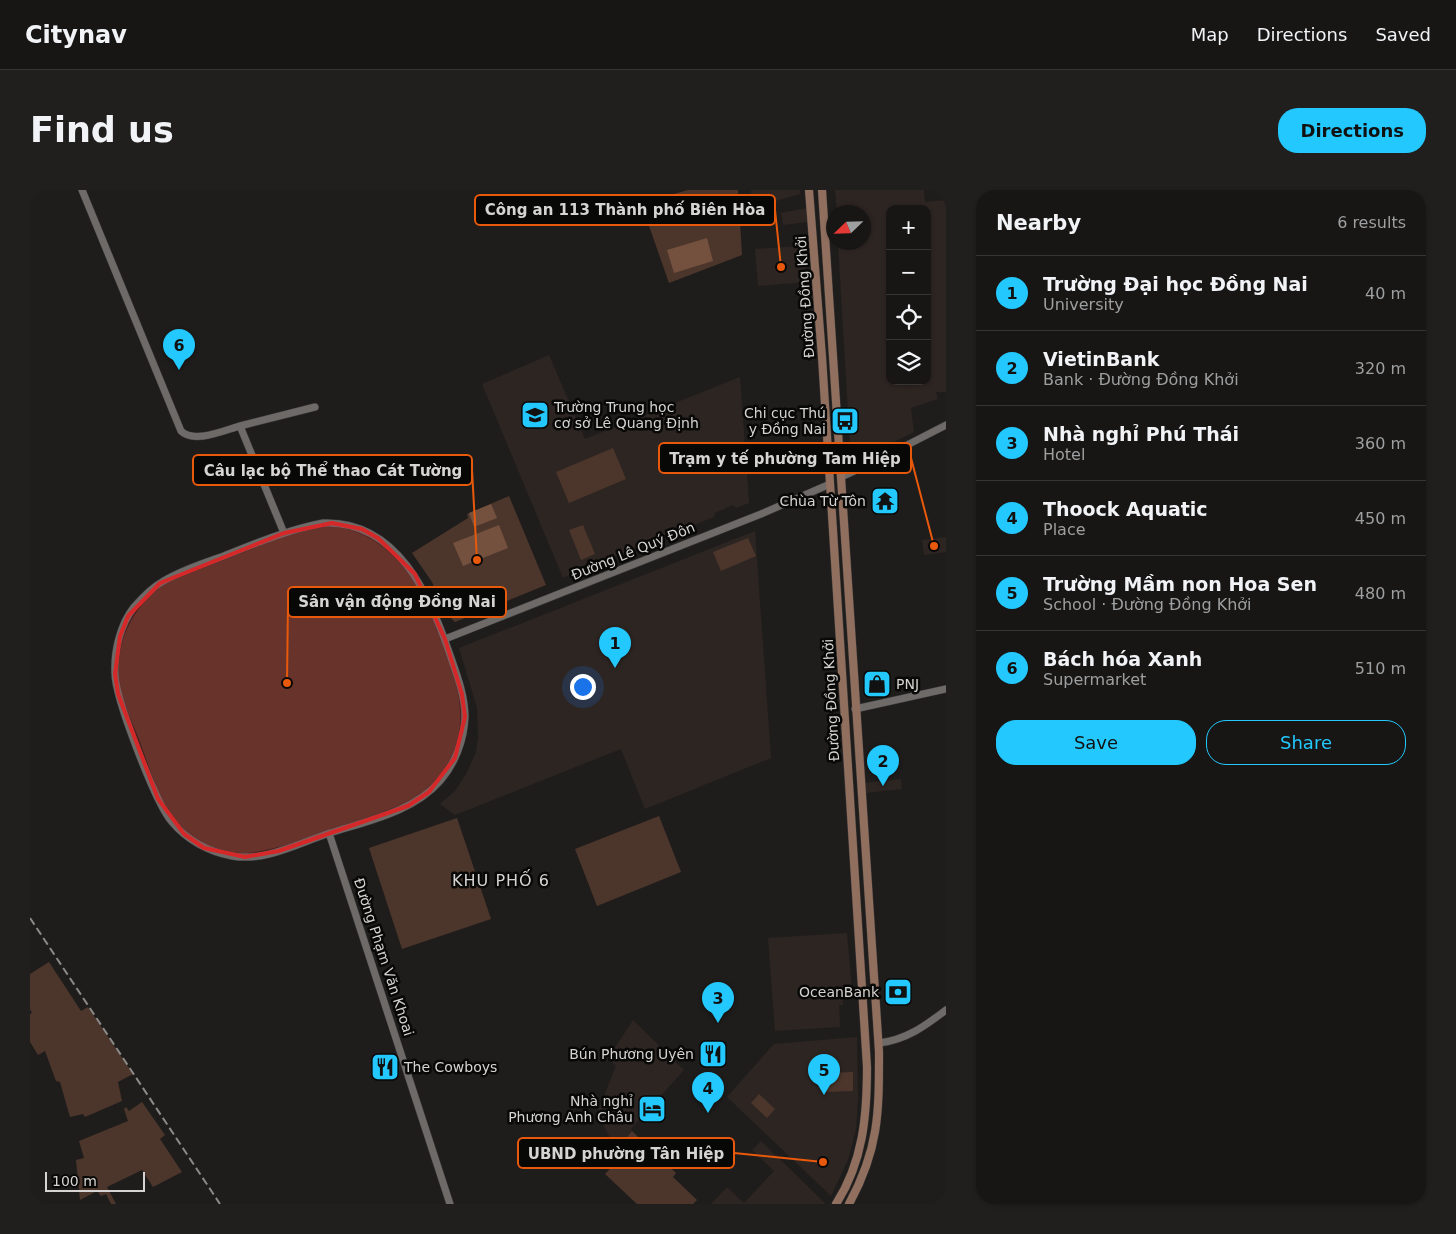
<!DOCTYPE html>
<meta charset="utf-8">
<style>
body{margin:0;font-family:"DejaVu Sans",sans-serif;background:#201f1e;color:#f1f3f6}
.controls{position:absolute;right:15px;top:15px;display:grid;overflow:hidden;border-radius:10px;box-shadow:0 1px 4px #0004}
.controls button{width:45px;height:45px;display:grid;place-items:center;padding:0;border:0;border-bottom:1px solid #363534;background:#171615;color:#f1f3f6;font:25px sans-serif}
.compass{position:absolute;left:796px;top:15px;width:45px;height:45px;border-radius:50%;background:#171615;box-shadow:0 1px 4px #0004;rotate:247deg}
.scale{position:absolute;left:15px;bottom:12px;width:100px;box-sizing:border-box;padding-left:5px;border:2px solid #d6d4d3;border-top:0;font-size:14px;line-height:18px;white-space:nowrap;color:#d6d4d3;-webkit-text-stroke:4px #080807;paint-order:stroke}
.you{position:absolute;left:552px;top:496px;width:18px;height:18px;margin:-12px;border:4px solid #fff;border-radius:50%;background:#1a73e8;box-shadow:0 0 0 8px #1a73e833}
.badge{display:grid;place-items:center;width:32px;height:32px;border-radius:50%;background:#23c9fe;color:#111;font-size:16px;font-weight:700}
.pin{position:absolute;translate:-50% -41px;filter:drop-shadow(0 1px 2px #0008)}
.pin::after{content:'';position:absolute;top:26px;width:18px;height:15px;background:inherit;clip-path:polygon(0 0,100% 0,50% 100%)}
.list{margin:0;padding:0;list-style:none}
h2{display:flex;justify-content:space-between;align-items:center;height:65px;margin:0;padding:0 20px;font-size:21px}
h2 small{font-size:16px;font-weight:400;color:#9e9fa0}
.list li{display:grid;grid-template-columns:32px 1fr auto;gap:15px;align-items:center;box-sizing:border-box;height:75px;padding:0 20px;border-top:1px solid #363534}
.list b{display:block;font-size:19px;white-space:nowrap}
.list p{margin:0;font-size:16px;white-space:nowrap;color:#9e9fa0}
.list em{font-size:16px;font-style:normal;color:#9e9fa0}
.actions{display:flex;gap:10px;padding:15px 20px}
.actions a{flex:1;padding:11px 0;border:1px solid #23c9fe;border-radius:20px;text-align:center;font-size:18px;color:#23c9fe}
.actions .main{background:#23c9fe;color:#111}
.icon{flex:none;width:28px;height:28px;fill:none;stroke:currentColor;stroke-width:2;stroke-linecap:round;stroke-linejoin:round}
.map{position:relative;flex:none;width:916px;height:1014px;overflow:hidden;border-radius:20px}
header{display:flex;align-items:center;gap:30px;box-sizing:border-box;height:70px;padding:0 25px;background:#171615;border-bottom:1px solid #363534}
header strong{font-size:24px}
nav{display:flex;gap:28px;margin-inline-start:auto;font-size:18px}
.intro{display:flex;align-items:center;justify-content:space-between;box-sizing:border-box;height:120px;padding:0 30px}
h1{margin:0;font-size:35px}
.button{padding:12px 22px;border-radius:20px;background:#23c9fe;color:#111;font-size:18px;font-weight:700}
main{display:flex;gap:30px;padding:0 30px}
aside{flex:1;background:#171615;border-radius:20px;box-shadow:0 1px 4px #0004}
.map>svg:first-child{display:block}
.built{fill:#2d2522;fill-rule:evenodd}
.green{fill:#4c362b}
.water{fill:#74503f}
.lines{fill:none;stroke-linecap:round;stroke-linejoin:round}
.tertiary-casing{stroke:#3a3838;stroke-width:8}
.secondary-casing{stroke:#3a3838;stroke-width:9}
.tertiary{stroke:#6d6a68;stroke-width:7}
.secondary{stroke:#906f5e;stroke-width:8}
.rail{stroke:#8b8988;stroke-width:2;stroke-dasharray:8 4;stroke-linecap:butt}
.marked{fill:#d62828;fill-opacity:0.2;stroke:#d62828;stroke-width:4;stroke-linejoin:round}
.labels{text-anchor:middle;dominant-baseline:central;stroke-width:5;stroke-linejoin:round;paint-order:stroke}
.street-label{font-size:14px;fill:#d6d4d3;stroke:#080807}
.poi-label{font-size:14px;fill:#d6d4d3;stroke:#080807;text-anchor:end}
.quarter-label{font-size:16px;letter-spacing:1px;fill:#d6d4d3;stroke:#080807}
.leader{fill:none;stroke:#e8590c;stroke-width:2}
.callout-dot{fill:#e8590c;stroke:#080807;stroke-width:2}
.callout{fill:#080807;stroke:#e8590c;stroke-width:2}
.callout-label{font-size:15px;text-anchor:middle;font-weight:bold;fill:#d6d4d3}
</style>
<header>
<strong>Citynav</strong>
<nav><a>Map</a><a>Directions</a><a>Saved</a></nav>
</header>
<div class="intro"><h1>Find us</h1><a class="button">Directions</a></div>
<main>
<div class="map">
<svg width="916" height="1014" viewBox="0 0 916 1014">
<rect width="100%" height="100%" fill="#1f1d1c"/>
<path class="built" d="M721,0H770V4L722,18Z
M805,0H894L895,12L916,10V202H906L908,209L881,218L884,242L832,268L820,256L808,53L834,52V22H807ZM860,19H897V191H860Z
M777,18L778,32L753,35L751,23Z
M774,56L776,92L728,96L725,59Z
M519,165L555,249L710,187L719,313L706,318L703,315L685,323L684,327L533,388L452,194Z
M725,341L741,568L615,619L591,559L425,625L410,614L425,601L436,584L446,562L448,547L447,518L429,458Z
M916,347V362L894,365L892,350Z
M871,589L872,599L835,603L834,593Z
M817,743L822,801L812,802L813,815H809L810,837L745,841L738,748Z
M603,830L654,880L601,939L602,941L586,959L567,923L586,876L578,868Z
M827,847L828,909L826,939L818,970L801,1006L697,907L744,854Z
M367,866L371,880L345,889L340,875Z
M731,951L795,1013L794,1014H681L697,997L714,1013L744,981L722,960Z"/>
<path class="green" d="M658,0H708L712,65L639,93L611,13Z
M583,258L596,289L539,313L526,282Z
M479,306L516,395L425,432L415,422L402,392L382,363L438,328L437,324Z
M553,335L565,364L551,370L539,340Z
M302,336C351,342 380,378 399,421C416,461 439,508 427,552C421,574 406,593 387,606C363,622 242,664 214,663C183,663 151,644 136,617C125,595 117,572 109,549C103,534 96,520 92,505C80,465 98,422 130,397C148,383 175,377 197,369C231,356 266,338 302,336Z
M718,348L726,366L691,381L683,362Z
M629,626L651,682L567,716L545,659Z
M427,628L461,729L372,759L339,658Z
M19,772L51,821L58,817L103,884L88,892L92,911L55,927L53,924L40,927L30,892L26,891L15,861L8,865L0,852V824L2,823L0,819V784Z
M823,882V901L796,902L795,883Z
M729,904L745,919L737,928L721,913Z
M112,912L135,945L130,949L152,982L123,997L112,980L77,997L86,1014H81L76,1004L71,1006L67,1001L50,1010L46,970L54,968L49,951L98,931L94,919L96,917L99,921Z
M602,941L646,983L643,987L667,1010L663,1014H607L575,984L591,967L585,961Z"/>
<path class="water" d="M677,48L683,71L644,83L637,60Z
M461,314L467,328L444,337L439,323Z
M469,335L478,358L433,376L423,353Z"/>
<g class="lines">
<defs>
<path id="tertiary" d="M52,0L151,241C164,254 195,240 210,236L254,343
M210,236L285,217
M811,287L850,269L916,235
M293,333C367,330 400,405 420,465C427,485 435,506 435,527C434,550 425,574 410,591C383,622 337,631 300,643C268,653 236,672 202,666C179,662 157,650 142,632C126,614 85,508 85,483C84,461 90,435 104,417C112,408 121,398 132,392C150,381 171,374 191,367C224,354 257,340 293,333Z
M415,449L731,324L800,294
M825,519L916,499
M299,643L420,1014
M849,853C876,850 895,836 916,820"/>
<path id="secondary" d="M779,0L792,167L837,877C837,926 833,972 806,1014
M792,0L849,862C849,923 849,959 819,1014"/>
</defs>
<use href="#tertiary" class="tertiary-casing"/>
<use href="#secondary" class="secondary-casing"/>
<use href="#tertiary" class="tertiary"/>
<use href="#secondary" class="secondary"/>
<path class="rail" d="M0,728L190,1014"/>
</g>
<path class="marked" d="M302,333L332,339L348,348L385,384L415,449L432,504L435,527L425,568L399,602L378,616L249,661L215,667L174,658L154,644L128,609L88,504L85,484L90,446L98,426L130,393L254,343Z"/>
<defs>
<symbol id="school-square" viewBox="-11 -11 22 22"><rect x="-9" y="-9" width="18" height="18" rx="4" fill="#23c9fe" stroke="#080807"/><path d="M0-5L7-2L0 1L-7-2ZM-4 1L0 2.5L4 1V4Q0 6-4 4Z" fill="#111"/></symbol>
<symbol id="bus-square" viewBox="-11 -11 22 22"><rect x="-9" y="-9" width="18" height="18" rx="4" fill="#23c9fe" stroke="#080807"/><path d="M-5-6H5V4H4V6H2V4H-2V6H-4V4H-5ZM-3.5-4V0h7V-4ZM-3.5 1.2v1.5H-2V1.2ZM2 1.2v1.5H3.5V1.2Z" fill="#111"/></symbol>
<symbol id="temple-square" viewBox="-11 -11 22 22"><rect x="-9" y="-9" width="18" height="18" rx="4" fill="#23c9fe" stroke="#080807"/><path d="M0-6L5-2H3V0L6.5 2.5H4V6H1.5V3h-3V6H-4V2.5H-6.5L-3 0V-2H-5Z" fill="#111"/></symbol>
<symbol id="shop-square" viewBox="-11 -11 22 22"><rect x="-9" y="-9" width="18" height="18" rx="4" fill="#23c9fe" stroke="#080807"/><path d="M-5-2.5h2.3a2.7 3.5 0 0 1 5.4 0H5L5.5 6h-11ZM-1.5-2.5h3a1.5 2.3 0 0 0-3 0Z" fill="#111"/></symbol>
<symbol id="bank-square" viewBox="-11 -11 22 22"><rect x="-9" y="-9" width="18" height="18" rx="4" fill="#23c9fe" stroke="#080807"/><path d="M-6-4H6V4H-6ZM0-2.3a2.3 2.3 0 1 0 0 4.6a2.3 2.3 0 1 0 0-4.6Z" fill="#111"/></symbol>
<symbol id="restaurant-square" viewBox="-11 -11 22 22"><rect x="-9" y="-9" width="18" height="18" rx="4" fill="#23c9fe" stroke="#080807"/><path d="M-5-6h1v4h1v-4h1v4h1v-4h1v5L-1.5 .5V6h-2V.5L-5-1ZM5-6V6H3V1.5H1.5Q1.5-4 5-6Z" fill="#111"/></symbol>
<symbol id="hotel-square" viewBox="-11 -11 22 22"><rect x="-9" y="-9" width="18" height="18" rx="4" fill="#23c9fe" stroke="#080807"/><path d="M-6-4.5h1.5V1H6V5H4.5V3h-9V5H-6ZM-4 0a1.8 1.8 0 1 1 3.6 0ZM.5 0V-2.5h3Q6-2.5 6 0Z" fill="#111"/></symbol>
</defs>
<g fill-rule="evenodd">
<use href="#school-square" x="489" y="209" width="32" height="32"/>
<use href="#bus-square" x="799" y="215" width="32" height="32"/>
<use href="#temple-square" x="839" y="295" width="32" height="32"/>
<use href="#shop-square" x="831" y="478" width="32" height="32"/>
<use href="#bank-square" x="852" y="786" width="32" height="32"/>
<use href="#restaurant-square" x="667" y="848" width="32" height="32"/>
<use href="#restaurant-square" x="339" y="861" width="32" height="32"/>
<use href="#hotel-square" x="606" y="903" width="32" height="32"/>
</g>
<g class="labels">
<g class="street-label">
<text transform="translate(775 107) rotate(-94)">Đường Đồng Khởi</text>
<text transform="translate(603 361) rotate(-22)">Đường Lê Quý Đôn</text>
<text transform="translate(801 510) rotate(-93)">Đường Đồng Khởi</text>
<text transform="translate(354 767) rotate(72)">Đường Phạm Văn Khoai</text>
</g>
<g class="poi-label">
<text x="524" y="217" text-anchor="start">Trường Trung học<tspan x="524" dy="16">cơ sở Lê Quang Định</tspan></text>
<text x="796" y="223">Chi cục Thú<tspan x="796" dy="16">y Đồng Nai</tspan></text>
<text x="836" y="311">Chùa Từ Tôn</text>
<text x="866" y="494" text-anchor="start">PNJ</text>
<text x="849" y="802">OceanBank</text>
<text x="664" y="864">Bún Phương Uyên</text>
<text x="374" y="877" text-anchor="start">The Cowboys</text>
<text x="603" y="911">Nhà nghỉ<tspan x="603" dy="16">Phương Anh Châu</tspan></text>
</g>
<g class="quarter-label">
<text x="471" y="690">KHU PHỐ 6</text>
</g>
</g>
<path class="leader" d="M751 77L745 20M904 356L881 268M447 370L442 280M257 493L258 412M793 972L704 963"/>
<g class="callout-dot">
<circle cx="751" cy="77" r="5"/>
<circle cx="904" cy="356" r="5"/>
<circle cx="447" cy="370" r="5"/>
<circle cx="257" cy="493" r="5"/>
<circle cx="793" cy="972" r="5"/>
</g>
<g class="callout">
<rect x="445" y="5" width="300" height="30" rx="5"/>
<rect x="629" y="253" width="252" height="30" rx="5"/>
<rect x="163" y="265" width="279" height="30" rx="5"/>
<rect x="258" y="397" width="218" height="30" rx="5"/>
<rect x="488" y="948" width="216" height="30" rx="5"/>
</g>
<g class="callout-label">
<text x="595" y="25">Công an 113 Thành phố Biên Hòa</text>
<text x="755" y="274">Trạm y tế phường Tam Hiệp</text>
<text x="303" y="286">Câu lạc bộ Thể thao Cát Tường</text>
<text x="367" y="417">Sân vận động Đồng Nai</text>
<text x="596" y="969">UBND phường Tân Hiệp</text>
</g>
</svg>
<div class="controls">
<button>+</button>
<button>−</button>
<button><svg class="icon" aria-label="locate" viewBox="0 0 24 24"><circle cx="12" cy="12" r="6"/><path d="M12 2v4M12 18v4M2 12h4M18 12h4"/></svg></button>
<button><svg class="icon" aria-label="layers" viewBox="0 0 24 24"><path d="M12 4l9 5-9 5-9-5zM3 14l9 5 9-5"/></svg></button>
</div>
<svg class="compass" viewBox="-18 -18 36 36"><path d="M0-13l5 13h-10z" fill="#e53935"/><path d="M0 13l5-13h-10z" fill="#9e9fa0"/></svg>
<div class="scale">100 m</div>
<div class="you"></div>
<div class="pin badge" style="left:585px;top:478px">1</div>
<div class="pin badge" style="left:853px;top:596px">2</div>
<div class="pin badge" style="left:688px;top:833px">3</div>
<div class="pin badge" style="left:678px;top:923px">4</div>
<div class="pin badge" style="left:794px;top:905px">5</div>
<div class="pin badge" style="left:149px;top:180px">6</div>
</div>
<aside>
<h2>Nearby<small>6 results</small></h2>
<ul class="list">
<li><span class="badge">1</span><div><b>Trường Đại học Đồng Nai</b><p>University</p></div><em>40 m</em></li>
<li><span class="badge">2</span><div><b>VietinBank</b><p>Bank · Đường Đồng Khởi</p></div><em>320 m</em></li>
<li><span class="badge">3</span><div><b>Nhà nghỉ Phú Thái</b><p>Hotel</p></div><em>360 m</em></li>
<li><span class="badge">4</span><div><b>Thoock Aquatic</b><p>Place</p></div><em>450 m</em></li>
<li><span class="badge">5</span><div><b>Trường Mầm non Hoa Sen</b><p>School · Đường Đồng Khởi</p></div><em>480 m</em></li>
<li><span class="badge">6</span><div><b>Bách hóa Xanh</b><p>Supermarket</p></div><em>510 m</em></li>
</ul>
<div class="actions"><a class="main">Save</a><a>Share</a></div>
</aside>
</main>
